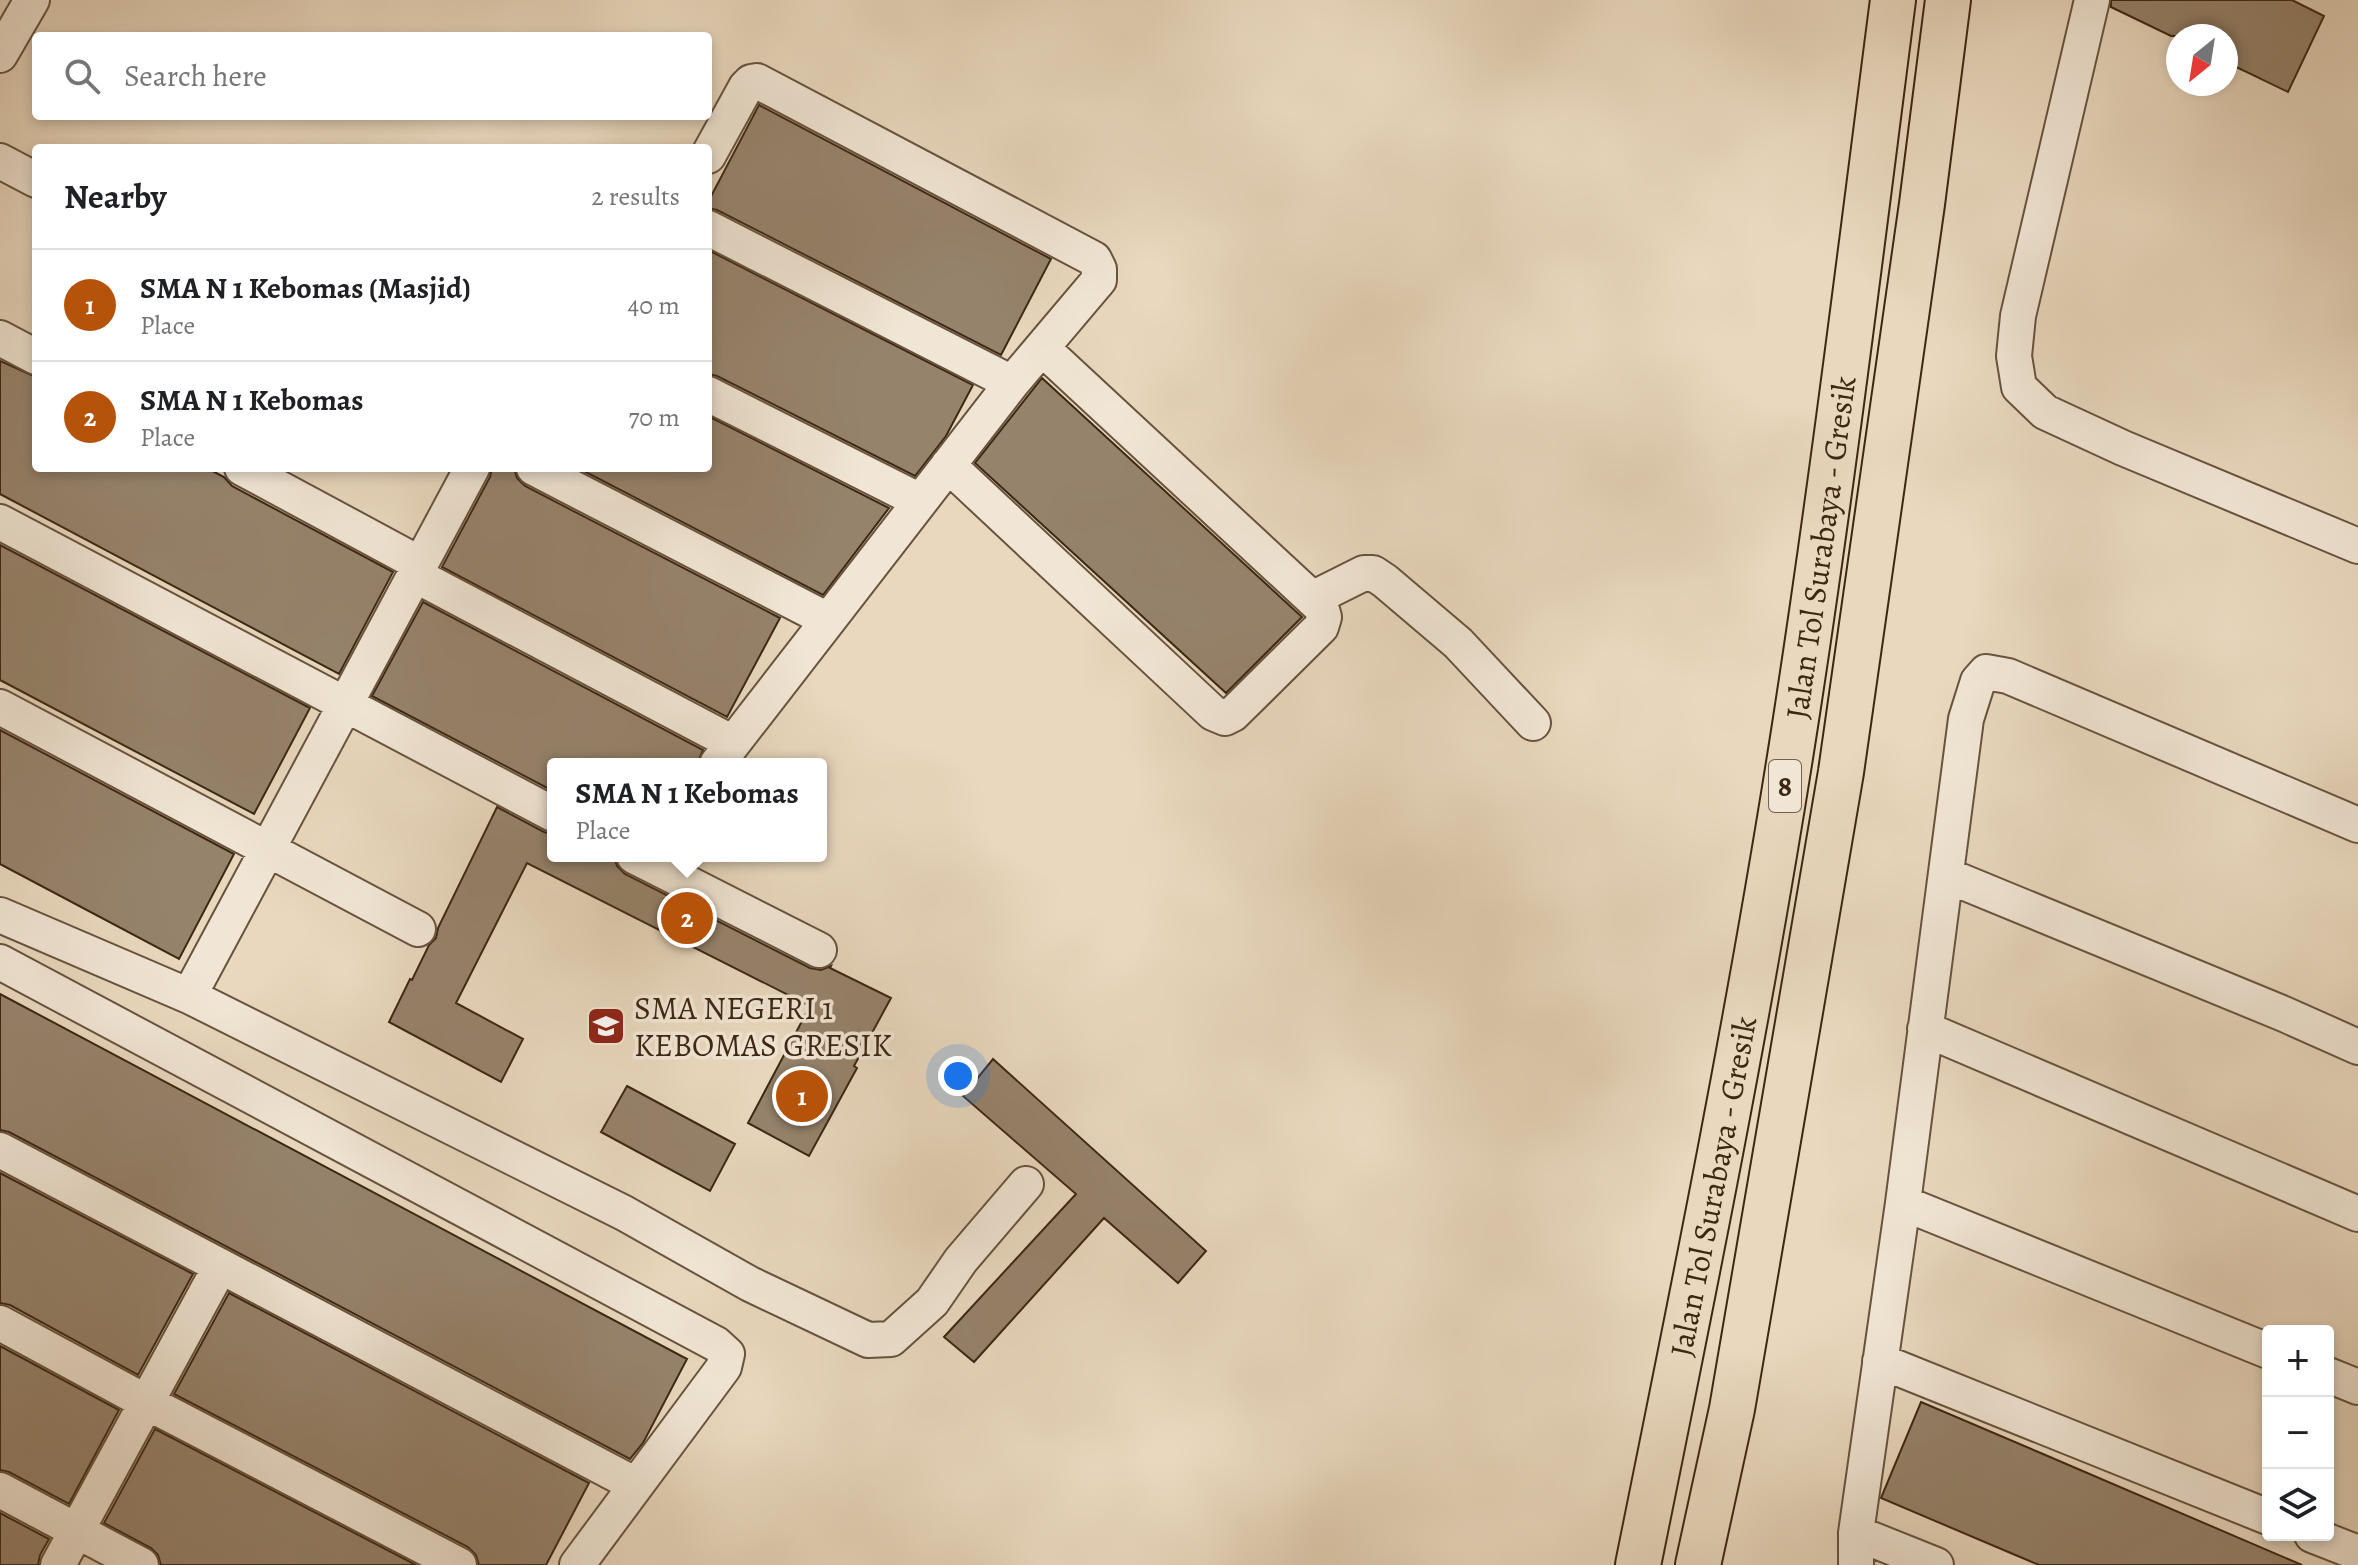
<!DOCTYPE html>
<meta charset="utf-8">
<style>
body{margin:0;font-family:Alegreya,serif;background:#f2f2f2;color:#202124}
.controls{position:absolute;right:24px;bottom:24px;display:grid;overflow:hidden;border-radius:8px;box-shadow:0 4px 12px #0003}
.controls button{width:72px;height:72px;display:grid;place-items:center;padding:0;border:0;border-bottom:2px solid #e0e0e0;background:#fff;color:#202124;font:40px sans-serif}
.compass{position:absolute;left:2166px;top:24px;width:72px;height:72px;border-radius:50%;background:#fff;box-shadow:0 4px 12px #0003;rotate:210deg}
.you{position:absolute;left:958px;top:1076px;width:28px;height:28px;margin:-20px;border:6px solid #fff;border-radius:50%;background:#1a73e8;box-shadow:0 0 0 12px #1a73e833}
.badge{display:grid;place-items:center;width:52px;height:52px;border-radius:50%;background:#b45309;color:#fff;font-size:26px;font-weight:700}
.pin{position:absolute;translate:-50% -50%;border:4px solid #fff;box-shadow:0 2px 8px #0006}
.popup{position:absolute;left:547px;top:758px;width:280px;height:104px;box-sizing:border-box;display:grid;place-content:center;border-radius:8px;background:#fff;filter:drop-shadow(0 2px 6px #0005);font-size:26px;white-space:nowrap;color:#757577}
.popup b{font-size:30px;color:#202124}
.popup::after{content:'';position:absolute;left:50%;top:100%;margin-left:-16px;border:16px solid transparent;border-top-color:#fff}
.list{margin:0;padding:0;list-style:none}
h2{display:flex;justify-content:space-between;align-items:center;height:104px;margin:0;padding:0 32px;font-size:34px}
h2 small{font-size:26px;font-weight:400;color:#757577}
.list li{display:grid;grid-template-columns:52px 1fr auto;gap:24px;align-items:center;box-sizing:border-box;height:112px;padding:0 32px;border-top:2px solid #e0e0e0}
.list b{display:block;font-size:30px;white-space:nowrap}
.list p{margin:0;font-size:26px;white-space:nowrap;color:#757577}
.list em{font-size:26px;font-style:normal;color:#757577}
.icon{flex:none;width:44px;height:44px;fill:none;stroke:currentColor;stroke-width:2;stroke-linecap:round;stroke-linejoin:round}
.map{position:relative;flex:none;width:2358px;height:1565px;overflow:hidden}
.search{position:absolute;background:#fff;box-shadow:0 4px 12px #0003;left:32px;top:32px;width:680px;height:88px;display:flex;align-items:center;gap:20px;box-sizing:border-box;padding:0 28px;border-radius:8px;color:#757577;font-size:30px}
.panel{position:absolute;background:#fff;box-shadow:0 4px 12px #0003;left:32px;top:144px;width:680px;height:328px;border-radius:8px}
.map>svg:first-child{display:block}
.building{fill:#96836c;stroke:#3d2713;stroke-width:2}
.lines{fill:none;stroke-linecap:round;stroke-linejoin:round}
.minor-casing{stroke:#68533e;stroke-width:38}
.highway-casing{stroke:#3d2713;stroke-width:48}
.minor{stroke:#f1e6d5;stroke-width:34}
.highway{stroke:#e9d8be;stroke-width:44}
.labels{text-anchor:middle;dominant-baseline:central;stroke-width:7;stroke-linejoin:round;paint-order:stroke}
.shield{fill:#f1e6d5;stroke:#73604d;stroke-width:2}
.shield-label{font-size:30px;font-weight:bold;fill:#3d2713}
.street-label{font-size:32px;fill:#3d2713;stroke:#f1e6d5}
.poi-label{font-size:32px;fill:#3d2713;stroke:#f1e6d5;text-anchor:start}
</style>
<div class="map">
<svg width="2358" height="1565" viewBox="0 0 2358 1565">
<rect width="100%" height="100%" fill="#e9d8be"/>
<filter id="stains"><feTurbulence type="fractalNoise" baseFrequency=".0025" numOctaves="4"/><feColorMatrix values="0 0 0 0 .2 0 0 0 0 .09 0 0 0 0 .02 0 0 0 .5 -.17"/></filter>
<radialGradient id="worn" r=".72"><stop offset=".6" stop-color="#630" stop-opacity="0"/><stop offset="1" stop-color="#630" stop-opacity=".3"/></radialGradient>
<path class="building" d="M2111,0H2292L2324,16L2288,92L2226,62V36H2171L2111,7Z
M759,105L1051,259L1001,355L717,210L708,208V202Z
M708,250L973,385L946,436L915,476L717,376L708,374Z
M0,361L36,377V468H207L224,477L232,486L393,572L339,674L0,494Z
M1042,378L1302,617L1226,693L975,463Z
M708,416L889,508L823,595L578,468H708Z
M492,468H514L517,478L525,486L780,618L727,717L442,567L490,477Z
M0,545L310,708L254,814L0,680Z
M423,602L703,750L697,764H553V791L372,696Z
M0,730L234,854L179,959L0,864Z
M497,807L544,832L553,834V856H614L617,866L625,874L810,968L821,970L831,966L830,968L891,998L854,1066L857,1068L809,1156L748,1123L810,1006L527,863L456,1003L523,1039L501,1082L389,1022L410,979L412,980L429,945L436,938L438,928Z
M0,994L687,1359L643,1443L630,1459L9,1132L0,1130Z
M993,1059L1206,1251L1178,1283L1104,1218L974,1362L944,1337L1076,1194L963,1096Z
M627,1086L735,1144L710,1191L601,1132Z
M0,1173L193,1274L138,1375L10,1305L0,1303Z
M229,1293L589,1483L546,1565H479L476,1555L468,1547L174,1394Z
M0,1346L119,1410L69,1504L9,1472L0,1470Z
M1921,1402L2043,1454L2302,1565H2039L2013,1554L1881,1498Z
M155,1429L416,1565H161L158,1555L151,1548L104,1523Z
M0,1513L49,1539L40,1555L38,1565H0Z"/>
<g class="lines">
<defs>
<path id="minor" d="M2092,0L2018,316L2014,356L2019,387L2045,412L2123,448L2358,546
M0,55L32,0
M708,156L746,87L751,82L757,81L1094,259L1099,269V280L1012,383L717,764
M0,161L36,180
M708,228L1012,383
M0,338L36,357
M708,394L920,501
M948,465L1213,713L1225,718L1233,714L1321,627L1324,617L1321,607L1043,349
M242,468L420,564
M534,468L828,620
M0,522L553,814
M415,575L733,743
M1312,599L1364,573H1373L1385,581L1458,643L1533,723
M0,707L418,929
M634,856L819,950
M1946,875L2284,1014L2358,1047
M0,915L189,996L624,1213L750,1284L868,1340L891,1339L932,1302L961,1260L1026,1184
M0,962L716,1344L727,1354L724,1367L577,1565
M189,996L472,468
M1925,1029L2358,1214
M0,1150L636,1485
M1903,1203L2268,1351
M0,1323L146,1402L459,1565
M1880,1361L2268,1517
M2328,1375L2358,1387
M0,1490L141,1565
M1856,1533L1936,1565
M2312,1535L2358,1553
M58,1565L220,1267
M1856,1565V1533L1903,1203L1966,719L1978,681L1986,672L2008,676L2358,825"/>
<g id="highway">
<path id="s1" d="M1638,1565C1695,1284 1752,1003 1796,719C1833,480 1862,240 1893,0"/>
<path d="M1698,1565L1732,1409L1841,772L1922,204L1948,0"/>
</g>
</defs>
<use href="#minor" class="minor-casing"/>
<use href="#highway" class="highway-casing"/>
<use href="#minor" class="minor"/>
<use href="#highway" class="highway"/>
</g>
<defs>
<symbol id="school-square" viewBox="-11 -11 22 22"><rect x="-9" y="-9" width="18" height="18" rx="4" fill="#8f2418" stroke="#f1e6d5"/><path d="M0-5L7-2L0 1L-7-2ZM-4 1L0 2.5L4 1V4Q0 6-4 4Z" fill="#fff"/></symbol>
</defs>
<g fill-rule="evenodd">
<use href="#school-square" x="584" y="1004" width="44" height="44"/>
</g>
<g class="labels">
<rect class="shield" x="1769" y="760" width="32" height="52" rx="6"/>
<g class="shield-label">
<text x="1785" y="786">8</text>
</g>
<g class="street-label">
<text stroke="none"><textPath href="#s1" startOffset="1034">Jalan Tol Surabaya - Gresik</textPath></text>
<text stroke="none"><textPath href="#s1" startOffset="386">Jalan Tol Surabaya - Gresik</textPath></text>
</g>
<g class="poi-label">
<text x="634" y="1008">SMA NEGERI 1<tspan x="634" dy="37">KEBOMAS GRESIK</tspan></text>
</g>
</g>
<rect width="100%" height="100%" filter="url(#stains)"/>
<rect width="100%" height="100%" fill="url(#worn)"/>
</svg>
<div class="controls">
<button>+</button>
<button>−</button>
<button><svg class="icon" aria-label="layers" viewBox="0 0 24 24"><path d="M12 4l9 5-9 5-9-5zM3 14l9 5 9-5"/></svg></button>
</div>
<svg class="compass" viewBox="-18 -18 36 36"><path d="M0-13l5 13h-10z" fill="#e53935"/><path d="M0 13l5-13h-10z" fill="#757577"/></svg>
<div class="you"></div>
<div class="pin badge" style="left:802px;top:1096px">1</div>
<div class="pin badge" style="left:687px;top:918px">2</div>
<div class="popup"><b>SMA N 1 Kebomas</b>Place</div>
<div class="search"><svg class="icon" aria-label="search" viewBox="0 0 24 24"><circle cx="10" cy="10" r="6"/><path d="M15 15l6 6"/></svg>Search here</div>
<section class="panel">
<h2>Nearby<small>2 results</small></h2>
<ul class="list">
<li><span class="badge">1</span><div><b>SMA N 1 Kebomas (Masjid)</b><p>Place</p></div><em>40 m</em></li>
<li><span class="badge">2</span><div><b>SMA N 1 Kebomas</b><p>Place</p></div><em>70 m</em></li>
</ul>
</section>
</div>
